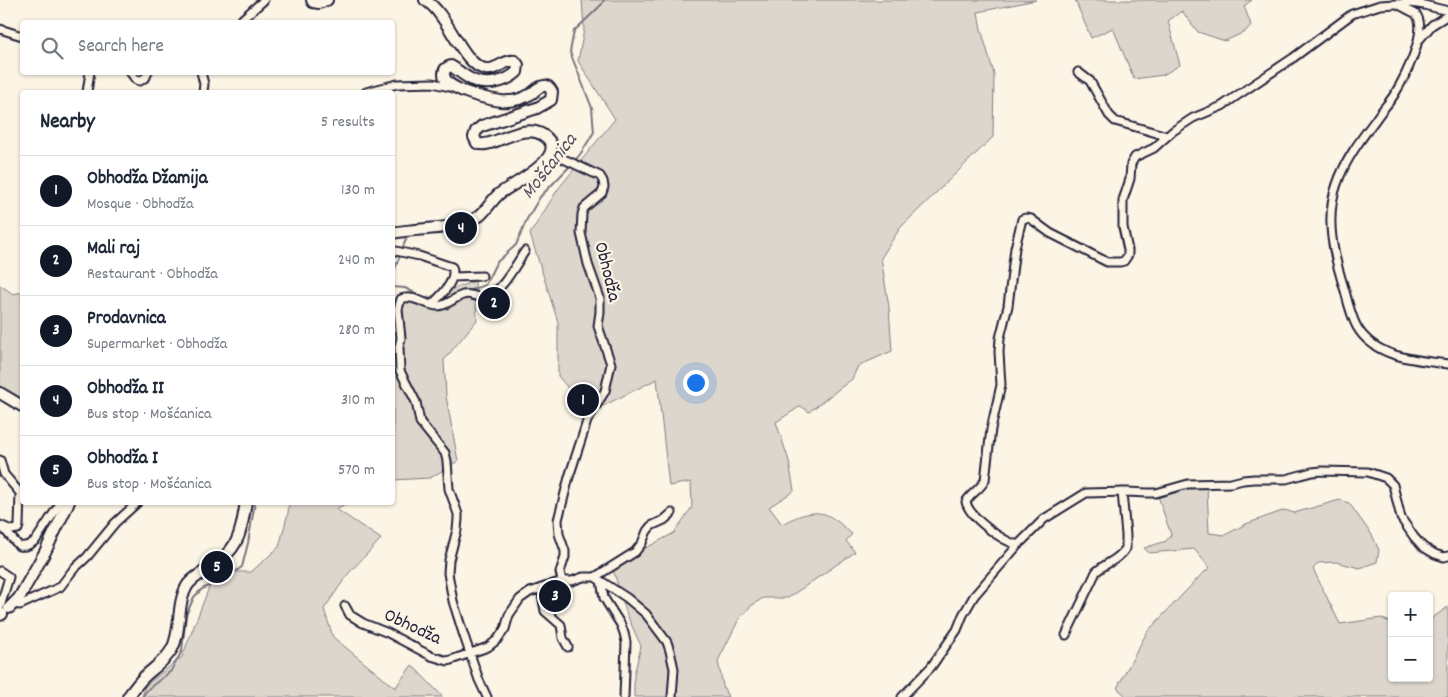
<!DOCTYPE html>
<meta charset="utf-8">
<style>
body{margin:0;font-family:Dekko,sans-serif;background:#f6f6f7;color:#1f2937}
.controls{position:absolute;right:15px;bottom:15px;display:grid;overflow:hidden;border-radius:5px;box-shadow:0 1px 4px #0004}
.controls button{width:45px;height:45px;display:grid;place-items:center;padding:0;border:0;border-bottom:1px solid #e0e1e3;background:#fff;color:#1f2937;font:25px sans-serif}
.you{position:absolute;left:695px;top:382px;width:18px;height:18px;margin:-12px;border:4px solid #fff;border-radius:50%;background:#1a73e8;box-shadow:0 0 0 8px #1a73e833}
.badge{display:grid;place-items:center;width:32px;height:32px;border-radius:50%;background:#111827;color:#fff;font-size:16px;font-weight:700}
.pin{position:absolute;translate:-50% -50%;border:2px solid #fff;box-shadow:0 1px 5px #0006}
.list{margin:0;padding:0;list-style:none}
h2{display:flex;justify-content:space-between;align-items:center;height:65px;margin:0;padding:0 20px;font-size:21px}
h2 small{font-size:16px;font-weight:400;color:#747a83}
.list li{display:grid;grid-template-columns:32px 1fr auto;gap:15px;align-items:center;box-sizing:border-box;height:70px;padding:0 20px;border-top:1px solid #e0e1e3}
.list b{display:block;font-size:19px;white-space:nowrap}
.list p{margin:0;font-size:16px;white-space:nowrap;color:#747a83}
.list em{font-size:16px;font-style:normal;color:#747a83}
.icon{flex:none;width:28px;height:28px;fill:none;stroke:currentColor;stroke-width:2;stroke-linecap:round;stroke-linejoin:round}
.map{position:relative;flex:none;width:1448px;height:697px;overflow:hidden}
.search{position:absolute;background:#fff;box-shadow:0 1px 4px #0004;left:20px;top:20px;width:375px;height:55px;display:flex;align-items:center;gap:12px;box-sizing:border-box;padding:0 18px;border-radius:5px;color:#747a83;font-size:19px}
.panel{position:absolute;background:#fff;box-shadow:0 1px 4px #0004;left:20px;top:90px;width:375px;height:415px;border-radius:5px}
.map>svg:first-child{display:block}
.green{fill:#dcd6cc;stroke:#7f7c84}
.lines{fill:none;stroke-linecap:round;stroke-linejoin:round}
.stream{stroke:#78757e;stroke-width:2}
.street-casing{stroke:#22223b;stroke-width:11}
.secondary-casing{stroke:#22223b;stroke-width:14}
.street{stroke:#fcf5e5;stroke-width:7}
.secondary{stroke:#fcf5e5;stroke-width:10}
.labels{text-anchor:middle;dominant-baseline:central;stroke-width:4.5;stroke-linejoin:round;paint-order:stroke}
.street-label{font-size:19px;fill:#22223b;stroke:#fcf5e5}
.water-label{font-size:20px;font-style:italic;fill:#545362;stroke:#fcf5e5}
</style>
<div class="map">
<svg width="1448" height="697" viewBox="0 0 1448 697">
<rect width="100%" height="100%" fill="#fcf5e5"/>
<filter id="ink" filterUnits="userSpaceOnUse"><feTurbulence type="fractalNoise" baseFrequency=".02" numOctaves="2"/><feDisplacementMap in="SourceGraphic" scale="10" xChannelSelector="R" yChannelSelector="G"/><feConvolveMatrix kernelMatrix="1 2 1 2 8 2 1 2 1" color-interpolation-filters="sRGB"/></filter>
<g filter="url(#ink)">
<path class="green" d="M582,0H1036L978,12L981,29L994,74L993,137L900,228L881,258L889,307L892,351L858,366L852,379L809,412L801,406L776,422L789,461L794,491L769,507L782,524C795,517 813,509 827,515C836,519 845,528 852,534L846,541L855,552L788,598H763L751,606L739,619L718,661L723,686L728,697H634V675L641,646L627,615L612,566L674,533L692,507L691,482L669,486L657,379L589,413L558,376V322L530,234L558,189L615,119L578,61L584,30Z
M1075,0H1252L1244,6L1251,25L1245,32L1225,41L1198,32L1182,11L1168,21L1180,65L1163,75L1134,79L1113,28L1091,38Z
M475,281L477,320L444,360L446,396L458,461L430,478L393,480V299L420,300Z
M0,285L13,294L22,292V400L0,386Z
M1207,487L1209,533L1225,535L1246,524L1285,510L1294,513L1340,500L1349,503L1372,535L1379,550L1377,562L1360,568L1336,562L1318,563L1313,569L1340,624L1381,618L1392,623V678H1429V620L1448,607V697H1127L1117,688L1147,632L1201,575L1210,568L1194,549L1149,553L1144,548L1166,541L1171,535L1158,496L1184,489Z
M289,502L347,503L336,509L381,539L348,574L324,609L333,637L395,688L412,665L443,697H142L145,686L182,657L215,572H251L279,547L288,513Z"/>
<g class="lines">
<path class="stream" d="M574,162L581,153L594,132L592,108L570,52L574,31L594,12L602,4L604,0
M402,249L408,235
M392,277L400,255
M392,287L405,288L430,301
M465,292L485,285L496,263L516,245L527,219L540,197L571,165
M442,299L454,296
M142,697L148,689L171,671L182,651L186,615L194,597L202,589L226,578L242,567L248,543L255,502"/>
<defs>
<path id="street" d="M1397,4L1416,14C1429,31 1404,79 1394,95C1389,103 1381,111 1376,119C1361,139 1345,160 1337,184C1324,219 1334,257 1345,291C1348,303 1351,316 1357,327C1375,358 1416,360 1448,364
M239,22L264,0
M0,29L22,36
M1419,40L1432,25L1448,15
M130,72L136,80L140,81L146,77L148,72
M201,72L204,84L203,92
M1078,72L1090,81L1109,115L1115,121L1167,136
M87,92L90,72
M366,92L397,84L433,83L454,88
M551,153L600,176L603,181L604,187L602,193L584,208L582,214L581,233L588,264L600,298V312L598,326L611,364L605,391L587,421L583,434L569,477L558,520L559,534L565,551V557L560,572L562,581
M392,251H396L419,256L452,267C457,280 441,296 432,304
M453,277L482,276
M0,460L4,474L20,493L19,526L18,529L11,530L0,525
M1,526L19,546C26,547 30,545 36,540L61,502
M1018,545C1002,541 970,518 966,502C971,493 981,489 985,480L991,429L1001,385L999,352L1000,338L1008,306L1015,248L1022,219L1026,218L1031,219L1050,233L1107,262H1120L1124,261L1128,255V250L1123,227V200L1130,179L1131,164L1135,157L1154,148L1173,131L1193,118L1222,106L1235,97L1293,58L1352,14L1380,5L1395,4L1411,3L1424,5L1448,11
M0,571L9,577L0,607
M595,577L635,552L642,543L647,531L651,526L664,520L672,513
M601,581L604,598L621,625L624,633L626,642L624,697
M541,588L545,611L561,625L563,638L568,647
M12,604L20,605L60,587L73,570L87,557L115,523L137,503
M345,606L350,615L363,623L388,633L431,656L448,661L488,647L497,640L505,629L509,615L520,599L530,592L562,581H572L583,577H595L627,598L646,614L667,642L670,651L674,669L672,697
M1066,635L1096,572C1105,563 1119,560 1126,548V535L1122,492
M487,697L479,680L463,633L453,601L448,573L449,560L457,530L458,519V514L449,489L447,461L445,453L420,422L416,402L400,371L399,347L401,338L398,309L401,299C414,294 426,306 438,306C447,306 455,297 463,295C471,292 477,299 485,297C501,294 516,264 525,251
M902,697L931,667L957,630L963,615L974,596L1018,545L1044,519L1086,493L1127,492L1147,493H1156L1188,484L1231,483L1243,480L1254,479H1286L1312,472L1322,471L1368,472L1386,478L1393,485L1401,518L1414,537L1423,547L1435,554L1444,557L1448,556"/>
<path id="secondary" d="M312,0L313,2L319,3L327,0
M392,233C415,228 448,230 468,222C485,216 487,205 499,194C512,184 574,155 543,135C521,121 490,151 477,143L474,137L476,131L482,126L537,108L551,100L552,92C550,88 548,85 544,86C539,86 535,91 531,94C522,99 511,102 501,101C488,99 444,90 444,74C444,69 447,67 451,66C458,70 466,78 475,81C488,86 506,82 517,72L518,65L515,61C505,59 496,71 486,69C463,67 448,13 425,0
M0,393L22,406
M9,608L19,598L45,552L69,502
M0,615L2,614
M128,697C133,690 139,682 145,676C154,668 166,660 172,649C182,630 176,605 187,586C192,578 201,574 208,569C239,549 240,537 246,502"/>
</defs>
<use href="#street" class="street-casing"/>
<use href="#secondary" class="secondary-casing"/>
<use href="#street" class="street"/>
<use href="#secondary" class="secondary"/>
</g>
</g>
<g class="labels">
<g class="street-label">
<text transform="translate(606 272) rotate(76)">Obhodža</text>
<text transform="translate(412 628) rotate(25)">Obhodža</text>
</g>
<g class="water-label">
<text transform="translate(550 167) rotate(-52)">Mošćanica</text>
</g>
</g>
</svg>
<div class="controls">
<button>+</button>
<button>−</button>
</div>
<div class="you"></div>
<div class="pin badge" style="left:583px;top:400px">1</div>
<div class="pin badge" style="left:494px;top:303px">2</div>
<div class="pin badge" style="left:555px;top:596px">3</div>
<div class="pin badge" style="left:461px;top:228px">4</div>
<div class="pin badge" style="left:217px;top:567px">5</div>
<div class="search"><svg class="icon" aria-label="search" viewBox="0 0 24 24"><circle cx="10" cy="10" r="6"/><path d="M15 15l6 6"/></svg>Search here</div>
<section class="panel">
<h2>Nearby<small>5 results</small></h2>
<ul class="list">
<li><span class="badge">1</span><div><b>Obhodža Džamija</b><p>Mosque · Obhodža</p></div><em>130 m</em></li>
<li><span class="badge">2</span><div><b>Mali raj</b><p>Restaurant · Obhodža</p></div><em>240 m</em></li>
<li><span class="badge">3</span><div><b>Prodavnica</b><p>Supermarket · Obhodža</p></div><em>280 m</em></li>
<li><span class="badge">4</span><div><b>Obhodža II</b><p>Bus stop · Mošćanica</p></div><em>310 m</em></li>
<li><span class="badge">5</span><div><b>Obhodža I</b><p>Bus stop · Mošćanica</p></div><em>570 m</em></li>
</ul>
</section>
</div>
